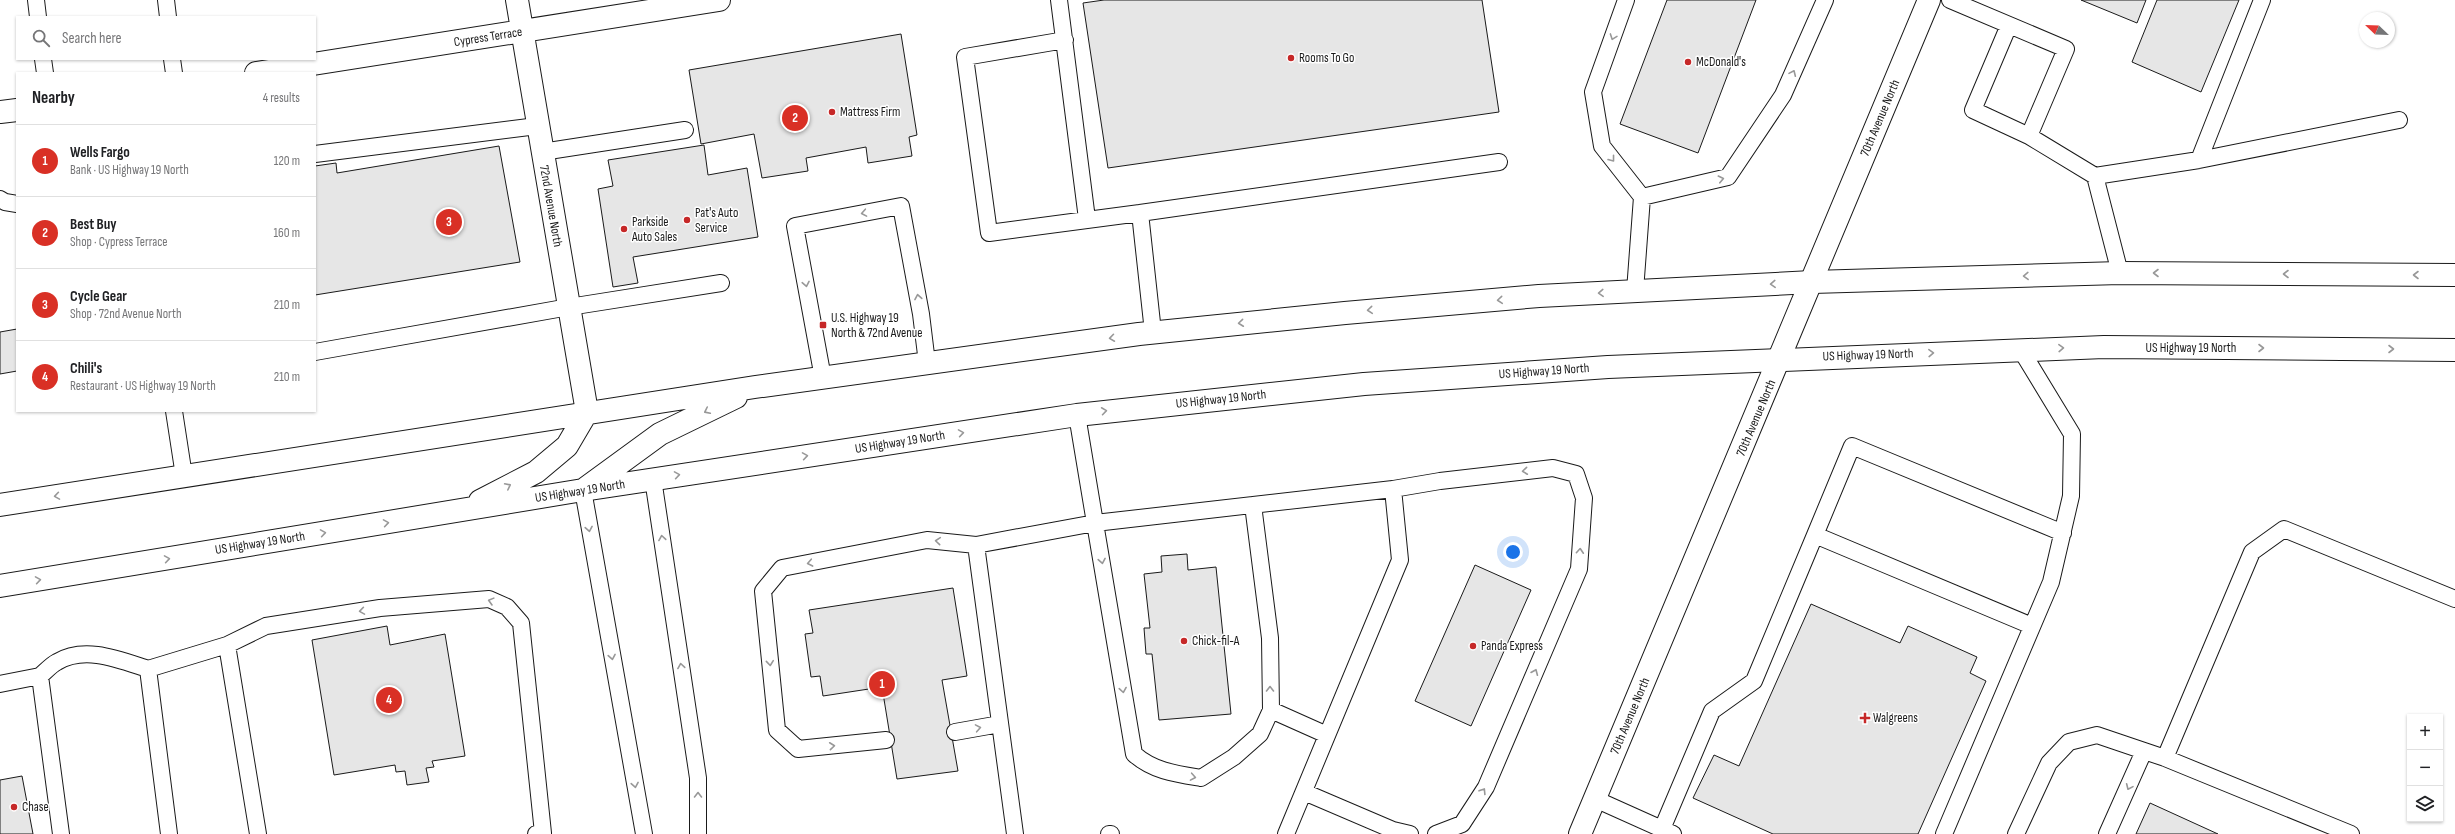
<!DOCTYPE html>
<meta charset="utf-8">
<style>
body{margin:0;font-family:"Sofia Sans Condensed",sans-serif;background:#f2f2f2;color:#202124}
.controls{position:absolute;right:12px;bottom:12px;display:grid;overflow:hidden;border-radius:0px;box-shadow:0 1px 3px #0004}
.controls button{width:36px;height:36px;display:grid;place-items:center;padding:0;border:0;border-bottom:1px solid #e0e0e0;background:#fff;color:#202124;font:20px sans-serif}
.compass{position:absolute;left:2359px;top:12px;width:36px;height:36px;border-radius:50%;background:#fff;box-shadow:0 1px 3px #0004;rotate:293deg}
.you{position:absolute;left:1513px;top:552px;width:14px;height:14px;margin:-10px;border:3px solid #fff;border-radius:50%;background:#1a73e8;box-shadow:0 0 0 6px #1a73e833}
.badge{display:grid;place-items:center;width:26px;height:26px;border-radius:50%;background:#d93025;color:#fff;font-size:13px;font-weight:700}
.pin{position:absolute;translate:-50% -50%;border:2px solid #fff;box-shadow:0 1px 4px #0006}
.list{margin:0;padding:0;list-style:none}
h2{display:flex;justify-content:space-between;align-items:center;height:52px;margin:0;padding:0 16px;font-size:17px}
h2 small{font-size:13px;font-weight:400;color:#757577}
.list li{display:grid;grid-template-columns:26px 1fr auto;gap:12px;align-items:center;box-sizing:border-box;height:72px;padding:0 16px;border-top:1px solid #e0e0e0}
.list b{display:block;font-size:15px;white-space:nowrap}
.list p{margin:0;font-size:13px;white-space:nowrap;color:#757577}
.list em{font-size:13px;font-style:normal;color:#757577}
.icon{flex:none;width:22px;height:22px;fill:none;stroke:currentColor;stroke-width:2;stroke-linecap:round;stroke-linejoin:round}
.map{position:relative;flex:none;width:2455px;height:834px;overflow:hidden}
.search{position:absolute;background:#fff;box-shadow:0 1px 3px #0004;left:16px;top:16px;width:300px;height:44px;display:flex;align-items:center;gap:10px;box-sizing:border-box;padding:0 14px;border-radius:0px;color:#757577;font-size:15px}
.panel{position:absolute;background:#fff;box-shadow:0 1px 3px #0004;left:16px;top:72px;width:300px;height:340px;border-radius:0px}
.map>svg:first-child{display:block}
.building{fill:#e6e6e6;stroke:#1a1a1a}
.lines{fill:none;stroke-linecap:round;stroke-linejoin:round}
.lane-casing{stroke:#1a1a1a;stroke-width:18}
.street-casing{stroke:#1a1a1a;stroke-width:24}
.secondary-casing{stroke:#1a1a1a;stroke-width:24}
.highway-casing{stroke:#1a1a1a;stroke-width:24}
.lane{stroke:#fff;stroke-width:16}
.street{stroke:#fff;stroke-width:22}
.secondary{stroke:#fff;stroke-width:22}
.highway{stroke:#fff;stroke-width:22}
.oneway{stroke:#989898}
.poi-dot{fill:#c62828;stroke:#fff;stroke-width:1.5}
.labels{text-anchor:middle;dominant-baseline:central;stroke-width:3;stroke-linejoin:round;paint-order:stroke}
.street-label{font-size:13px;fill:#1a1a1a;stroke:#fff}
.poi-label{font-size:13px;fill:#1a1a1a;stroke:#fff;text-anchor:start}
</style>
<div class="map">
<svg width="2455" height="834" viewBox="0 0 2455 834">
<rect width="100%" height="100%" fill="#fff"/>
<path class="building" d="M1104,0H1482L1499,112L1108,168L1083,3Z
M1667,0H1756L1698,153L1620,124Z
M2081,0H2146L2137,23Z
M2157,0H2239L2201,92L2132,62Z
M901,34L917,135L909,137L912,156L868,163L866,147L806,158L808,171L762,178L754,134L701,144L689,70Z
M704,145L708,175L747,168L758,237L633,257L638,283L613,287L598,189L613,186L608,160Z
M499,146L520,262L315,295V166L336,163L337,173Z
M17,329V371L0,374V332Z
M1187,554L1188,570L1216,567L1231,714L1159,720L1152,654H1146L1144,628H1150L1144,574L1162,572L1161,556Z
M1475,565L1531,590L1471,726L1415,701Z
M953,588L967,676L942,680L958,771L897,779L882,687L823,696L820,676L811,677L805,634L813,633L809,610Z
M1811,604L1900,643L1908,626L1977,657L1970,673L1986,681L1918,834H1773L1693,798L1714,755L1739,766Z
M387,626L390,645L445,634L465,756L432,761L434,767L426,768L429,782L407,785L405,771L396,772L395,765L334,775L312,640Z
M22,776L33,834H0V780Z
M2150,803L2218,834H2136Z"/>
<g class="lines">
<defs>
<path id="lane" d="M36,0L38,17
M166,0L168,17
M1059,0L1087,219
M1626,0L1593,92L1602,146L1642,197L1728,177L1783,95L1825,0
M1950,0L2066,49L2029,136L1973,110L2009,25
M1065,40L965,57L989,233L1140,213L1153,332
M43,59L45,73
M172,59L174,73
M2029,136L2095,176L2199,160L2399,120
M542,152L685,130
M315,154L537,126
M2199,160L2262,0
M2095,176L2120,273
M0,199L5,202L17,204
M1140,213L1499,162
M1635,291L1642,197
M315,352L569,307L721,283
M823,378L795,226L901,206L921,314L927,363
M174,411L184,476
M653,479L698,778V834
M1393,489L1440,481L1553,468L1576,474L1584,498L1579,569L1486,787L1462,824L1436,834
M583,490L644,834
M1253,505L1270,638L1271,710L1260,734L1234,757L1201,778C1176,774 1153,771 1134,754L1095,523L1393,489L1400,560L1286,834
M2032,626L1815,535L1852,446L2063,533
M227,645L258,834
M40,676C45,672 51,665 57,662C85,645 120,660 148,669
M0,684L40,676L61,834
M1271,710L1327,735
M955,732L1000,724
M886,740L798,749L777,730L763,591L782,568L927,540L976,545
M2165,758L2351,834
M1304,792L1393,830L1410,834
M1595,799L1673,834
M1662,829L1712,711L1754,681L1815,535
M169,834L148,669L227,645L266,626L380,608L489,599L507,607L521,623L543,833L536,834
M1015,834L976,545L1095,523L1077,415
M1109,834H1111
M1944,834L2051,582L2071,496L2072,434L2021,350
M2016,834L2049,763L2069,742L2097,735L2165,758L2252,552L2284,529L2455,599
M2107,834L2144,751"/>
<path id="street" d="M517,0L587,412
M256,73L719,0
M0,112L17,110"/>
<path id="secondary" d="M1580,834L1929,0"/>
<path id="highway" d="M586,488L660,434L736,397
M480,501L536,472L567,446L587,412
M0,505L755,387L1139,334L1345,313L1539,296L1812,282L2120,273L2455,275
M0,586L583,490L1077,415L1364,384L1608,367L2104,347L2455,350"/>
</defs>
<use href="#lane" class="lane-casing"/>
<use href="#street" class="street-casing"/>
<use href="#secondary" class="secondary-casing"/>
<use href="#highway" class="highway-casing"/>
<use href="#lane" class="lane"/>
<use href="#street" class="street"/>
<use href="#secondary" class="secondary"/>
<use href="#highway" class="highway"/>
</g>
<defs><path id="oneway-chevron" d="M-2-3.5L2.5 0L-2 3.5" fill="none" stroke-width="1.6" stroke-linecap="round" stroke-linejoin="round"/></defs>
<g class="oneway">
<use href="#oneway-chevron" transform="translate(1613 37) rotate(110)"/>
<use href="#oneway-chevron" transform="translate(1793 73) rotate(-66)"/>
<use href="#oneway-chevron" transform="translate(1612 159) rotate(52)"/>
<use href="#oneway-chevron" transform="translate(1721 179) rotate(-13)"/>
<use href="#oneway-chevron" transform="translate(864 213) rotate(170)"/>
<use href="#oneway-chevron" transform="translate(2156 273) rotate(-180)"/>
<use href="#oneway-chevron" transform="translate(2286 274) rotate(-180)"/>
<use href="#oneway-chevron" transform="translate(2416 275) rotate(-180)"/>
<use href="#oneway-chevron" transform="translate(2026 276) rotate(178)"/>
<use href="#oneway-chevron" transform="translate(806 284) rotate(79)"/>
<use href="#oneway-chevron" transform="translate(1773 284) rotate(177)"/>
<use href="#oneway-chevron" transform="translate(1601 293) rotate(177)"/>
<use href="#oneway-chevron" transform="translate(918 297) rotate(-100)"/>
<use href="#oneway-chevron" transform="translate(1500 300) rotate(175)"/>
<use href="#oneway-chevron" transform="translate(1370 310) rotate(175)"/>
<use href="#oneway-chevron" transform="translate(1241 323) rotate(174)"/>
<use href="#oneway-chevron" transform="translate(1112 338) rotate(172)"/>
<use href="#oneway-chevron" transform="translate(2061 348) rotate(-2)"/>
<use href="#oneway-chevron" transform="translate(2261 348)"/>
<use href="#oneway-chevron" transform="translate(2391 349)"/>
<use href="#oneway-chevron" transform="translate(1931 353) rotate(-2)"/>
<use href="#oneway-chevron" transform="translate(707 411) rotate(154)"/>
<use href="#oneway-chevron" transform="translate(1104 411) rotate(-8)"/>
<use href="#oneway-chevron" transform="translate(961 433) rotate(-9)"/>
<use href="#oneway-chevron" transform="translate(805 456) rotate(-9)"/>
<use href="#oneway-chevron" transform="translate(1525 471) rotate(174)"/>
<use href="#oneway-chevron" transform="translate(677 475) rotate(-9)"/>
<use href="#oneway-chevron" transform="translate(508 486) rotate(-27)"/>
<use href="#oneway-chevron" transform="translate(57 496) rotate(171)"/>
<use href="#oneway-chevron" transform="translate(386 523) rotate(-9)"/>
<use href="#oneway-chevron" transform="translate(589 529) rotate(80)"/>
<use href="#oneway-chevron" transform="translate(323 533) rotate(-9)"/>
<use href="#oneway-chevron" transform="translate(662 538) rotate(-99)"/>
<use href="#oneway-chevron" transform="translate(938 541) rotate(-175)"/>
<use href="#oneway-chevron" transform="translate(1580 551) rotate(-86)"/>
<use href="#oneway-chevron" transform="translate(167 559) rotate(-9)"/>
<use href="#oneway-chevron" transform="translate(1102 561) rotate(80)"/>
<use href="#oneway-chevron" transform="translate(810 563) rotate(169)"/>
<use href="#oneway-chevron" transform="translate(38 580) rotate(-9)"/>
<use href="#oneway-chevron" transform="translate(491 601) rotate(-165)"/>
<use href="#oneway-chevron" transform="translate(362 611) rotate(171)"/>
<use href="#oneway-chevron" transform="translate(612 657) rotate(80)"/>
<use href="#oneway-chevron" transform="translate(770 663) rotate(84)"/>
<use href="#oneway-chevron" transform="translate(681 666) rotate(-99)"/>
<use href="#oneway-chevron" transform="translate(1535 672) rotate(-67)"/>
<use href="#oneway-chevron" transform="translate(1270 689) rotate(-90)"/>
<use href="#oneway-chevron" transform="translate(1123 690) rotate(81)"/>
<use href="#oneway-chevron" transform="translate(978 728) rotate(-10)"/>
<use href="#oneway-chevron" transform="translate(832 746) rotate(-6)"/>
<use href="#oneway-chevron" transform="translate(1193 777) rotate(10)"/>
<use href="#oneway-chevron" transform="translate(635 785) rotate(80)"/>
<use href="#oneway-chevron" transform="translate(2129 787) rotate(114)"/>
<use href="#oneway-chevron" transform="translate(1483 791) rotate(-58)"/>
<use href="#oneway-chevron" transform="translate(698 795) rotate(-90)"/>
</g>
<g class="poi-dot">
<circle cx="1291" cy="58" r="4"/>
<circle cx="1688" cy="62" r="4"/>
<circle cx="832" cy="112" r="4"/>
<circle cx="687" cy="220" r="4"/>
<circle cx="624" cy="229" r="4"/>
<rect x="819" y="321" width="8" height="8" rx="2"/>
<circle cx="1184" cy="641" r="4"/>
<circle cx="1473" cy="646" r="4"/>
<path d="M1863 712h4v4h4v4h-4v4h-4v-4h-4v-4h4z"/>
<circle cx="14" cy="807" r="4"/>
</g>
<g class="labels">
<g class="street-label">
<text transform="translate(488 37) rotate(-9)">Cypress Terrace</text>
<text transform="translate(1880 118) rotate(-67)">70th Avenue North</text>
<text transform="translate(551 206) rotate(80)">72nd Avenue North</text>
<text x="2191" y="348">US Highway 19 North</text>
<text transform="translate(1868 355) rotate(-2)">US Highway 19 North</text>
<text transform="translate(1544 371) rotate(-4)">US Highway 19 North</text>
<text transform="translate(1221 399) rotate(-6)">US Highway 19 North</text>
<text transform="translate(1756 418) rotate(-67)">70th Avenue North</text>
<text transform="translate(900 442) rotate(-9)">US Highway 19 North</text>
<text transform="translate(580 491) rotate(-9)">US Highway 19 North</text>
<text transform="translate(260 543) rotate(-9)">US Highway 19 North</text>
<text transform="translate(1630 716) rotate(-67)">70th Avenue North</text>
</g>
<g class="poi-label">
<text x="1299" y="58">Rooms To Go</text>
<text x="1696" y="62">McDonald's</text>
<text x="840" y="112">Mattress Firm</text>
<text x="695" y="213">Pat's Auto<tspan x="695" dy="15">Service</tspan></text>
<text x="632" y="222">Parkside<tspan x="632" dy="15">Auto Sales</tspan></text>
<text x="831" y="318">U.S. Highway 19<tspan x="831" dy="15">North &amp; 72nd Avenue</tspan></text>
<text x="1192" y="641">Chick-fil-A</text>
<text x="1481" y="646">Panda Express</text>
<text x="1873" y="718">Walgreens</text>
<text x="22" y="807">Chase</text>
</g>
</g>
</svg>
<div class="controls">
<button>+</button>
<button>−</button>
<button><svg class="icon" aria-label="layers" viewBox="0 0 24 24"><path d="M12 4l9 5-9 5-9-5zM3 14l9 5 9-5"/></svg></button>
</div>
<svg class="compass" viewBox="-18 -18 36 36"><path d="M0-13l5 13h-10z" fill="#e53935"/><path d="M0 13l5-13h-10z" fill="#757577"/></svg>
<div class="you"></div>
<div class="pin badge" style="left:882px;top:684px">1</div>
<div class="pin badge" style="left:795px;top:118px">2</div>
<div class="pin badge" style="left:449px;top:222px">3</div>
<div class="pin badge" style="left:389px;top:700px">4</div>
<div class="search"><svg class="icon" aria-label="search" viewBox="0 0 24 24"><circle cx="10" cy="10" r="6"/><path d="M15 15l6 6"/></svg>Search here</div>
<section class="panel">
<h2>Nearby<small>4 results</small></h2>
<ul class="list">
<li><span class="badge">1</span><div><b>Wells Fargo</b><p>Bank · US Highway 19 North</p></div><em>120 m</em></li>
<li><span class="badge">2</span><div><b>Best Buy</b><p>Shop · Cypress Terrace</p></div><em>160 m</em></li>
<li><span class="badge">3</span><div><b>Cycle Gear</b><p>Shop · 72nd Avenue North</p></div><em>210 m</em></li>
<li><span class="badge">4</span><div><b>Chili's</b><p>Restaurant · US Highway 19 North</p></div><em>210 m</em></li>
</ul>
</section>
</div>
